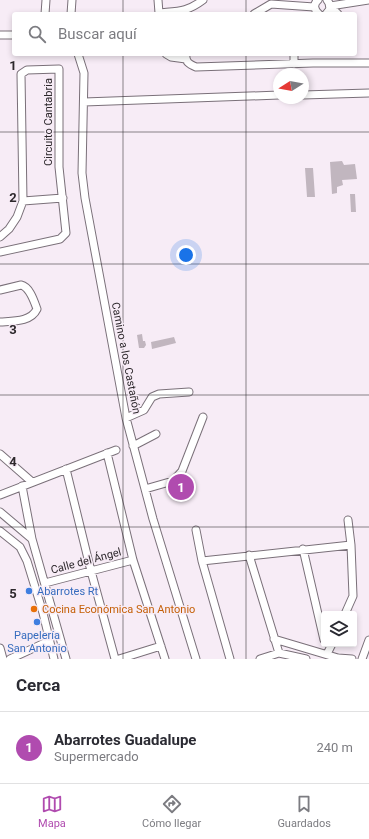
<!DOCTYPE html>
<html lang="es">
<meta charset="utf-8">
<style>
body{margin:0;font-family:Roboto,sans-serif;background:#f7f7f7;color:#2b2b33}
.controls{position:absolute;right:12px;bottom:12px;display:grid;overflow:hidden;border-radius:4px;box-shadow:0 2px 6px #0003}
.controls button{width:36px;height:36px;display:grid;place-items:center;padding:0;border:0;border-bottom:1px solid #e1e1e2;background:#fff;color:#2b2b33;font:20px sans-serif}
.compass{position:absolute;left:273px;top:68px;width:36px;height:36px;border-radius:50%;background:#fff;box-shadow:0 2px 6px #0003;rotate:259deg}
.you{position:absolute;left:186px;top:255px;width:14px;height:14px;margin:-10px;border:3px solid #fff;border-radius:50%;background:#1a73e8;box-shadow:0 0 0 6px #1a73e833}
.badge{display:grid;place-items:center;width:26px;height:26px;border-radius:50%;background:#b04baf;color:#fff;font-size:13px;font-weight:700}
.pin{position:absolute;translate:-50% -50%;border:2px solid #fff;box-shadow:0 1px 4px #0006}
.list{margin:0;padding:0;list-style:none}
h2{display:flex;justify-content:space-between;align-items:center;height:52px;margin:0;padding:0 16px;font-size:17px}
h2 small{font-size:13px;font-weight:400;color:#7c7c81}
.list li{display:grid;grid-template-columns:26px 1fr auto;gap:12px;align-items:center;box-sizing:border-box;height:72px;padding:0 16px;border-top:1px solid #e1e1e2}
.list b{display:block;font-size:15px;white-space:nowrap}
.list p{margin:0;font-size:13px;white-space:nowrap;color:#7c7c81}
.list em{font-size:13px;font-style:normal;color:#7c7c81}
.icon{flex:none;width:22px;height:22px;fill:none;stroke:currentColor;stroke-width:2;stroke-linecap:round;stroke-linejoin:round}
.map{position:relative;flex:none;width:369px;height:659px;overflow:hidden}
.search{position:absolute;background:#fff;box-shadow:0 2px 6px #0003;left:12px;right:12px;top:12px;height:44px;display:flex;align-items:center;gap:10px;box-sizing:border-box;padding:0 14px;border-radius:4px;color:#7c7c81;font-size:15px}
.sheet{height:124px;background:#fff}
nav{display:flex;justify-content:space-around;align-items:center;box-sizing:border-box;height:56px;border-top:1px solid #e1e1e2;background:#fff;font-size:11px;color:#7c7c81}
nav a{display:grid;justify-items:center;gap:2px}
nav .on{color:#b04baf}
.map>svg:first-child{display:block}
.building{fill:#c1b6bf}
.lines{fill:none;stroke-linecap:round;stroke-linejoin:round}
.minor-casing{stroke:#7a7079;stroke-width:9}
.minor{stroke:#fff;stroke-width:7}
.grid{fill:none;stroke:#2d282c;stroke-width:1;stroke-opacity:0.55}
.shop-dot{fill:#3f7fe0;stroke:#f7ecf6;stroke-width:1.5}
.food-dot{fill:#e8710a;stroke:#f7ecf6;stroke-width:1.5}
.labels{text-anchor:middle;dominant-baseline:central;stroke-width:3;stroke-linejoin:round;paint-order:stroke}
.street-label{font-size:11px;fill:#2d282c;stroke:#f7ecf6}
.shop-label{font-size:11px;fill:#366cbe;stroke:#f7ecf6;text-anchor:start}
.food-label{font-size:11px;fill:#c56008;stroke:#f7ecf6;text-anchor:start}
.grid-label{font-size:13px;text-anchor:middle;font-weight:bold;fill:#2d282c;stroke:#f7ecf6;stroke-width:3;stroke-linejoin:round;paint-order:stroke}
</style>
<div class="map">
<svg width="369" height="659" viewBox="0 0 369 659">
<rect width="100%" height="100%" fill="#f7ecf6"/>
<path class="building" d="M342,161L344,165L355,164L357,179L342,180L343,185L337,187V193L332,194L330,162Z
M305,168H313L315,197H307Z
M350,194H355L356,212H351Z
M142,334L143,341H145L146,345L144,348H139L137,335Z
M174,337L176,343L152,349L151,342Z"/>
<g class="lines">
<defs>
<path id="minor" d="M158,0L159,13C179,11 187,12 203,0
M318,0C313,4 314,10 319,14
M330,6L369,0
M329,11L336,12L338,14
M45,14L46,0
M71,14L72,0
M254,14L271,4L314,7
M326,14L330,9L329,3L327,0
M0,35H14
M78,54L84,73L82,173L85,198L126,418L153,519L196,659
M166,54L171,57L186,59
M186,54C185,62 189,64 196,67L313,63H369
M294,64V54
M303,95L369,93
M84,102L279,95
M23,201L63,198
M0,237L9,229L17,217L23,201L21,74L27,70L59,69V167L66,233L60,239L0,252
M0,290L21,285C30,287 34,301 37,309C31,322 13,321 0,322
M126,418L144,410L152,397L159,394L189,392
M133,446L156,434
M107,453L133,560L165,659
M0,454L32,482
M66,469L91,571L115,659
M22,486L32,539
M145,489L173,481L182,471L203,417
M0,495L116,450
M0,512L32,539L66,659
M196,530L202,561L230,659
M0,531L20,547L27,561L43,613L54,659
M303,549L324,640
M249,555L279,653
M202,561L351,545
M45,583L133,560
M345,614L353,596L351,545L348,520
M274,639L338,658L352,659
M0,648L3,659
M327,654L332,644
M10,659L49,641
M119,659L161,646
M260,659L279,653L306,659
M362,659L369,640"/>
</defs>
<use href="#minor" class="minor-casing"/>
<use href="#minor" class="minor"/>
</g>
<path class="grid" d="M123,0V14M246,0V14M123,54V659M246,54V659M0,132H369M0,264H369M0,395H369M0,527H369"/>
<g class="shop-dot">
<circle cx="29" cy="591" r="4"/>
<circle cx="37" cy="622" r="4"/>
</g>
<circle class="food-dot" cx="34" cy="609" r="4"/>
<g class="labels">
<g class="street-label">
<text transform="translate(48 122) rotate(-90)">Circuito Cantabria</text>
<text transform="translate(126 358) rotate(79)">Camino a los Castañón</text>
<text transform="translate(86 561) rotate(-15)">Calle del Ángel</text>
</g>
<g class="shop-label">
<text x="37" y="591">Abarrotes Rt</text>
<text x="37" y="635" text-anchor="middle">Papelería<tspan x="37" dy="13">San Antonio</tspan></text>
</g>
<g class="food-label">
<text x="42" y="609">Cocina Económica San Antonio</text>
</g>
</g>
<g class="grid-label">
<text x="13" y="70">1</text>
<text x="13" y="202">2</text>
<text x="13" y="334">3</text>
<text x="13" y="466">4</text>
<text x="13" y="598">5</text>
</g>
</svg>
<div class="controls">
<button><svg class="icon" aria-label="layers" viewBox="0 0 24 24"><path d="M12 4l9 5-9 5-9-5zM3 14l9 5 9-5"/></svg></button>
</div>
<svg class="compass" viewBox="-18 -18 36 36"><path d="M0-13l5 13h-10z" fill="#e53935"/><path d="M0 13l5-13h-10z" fill="#7c7c81"/></svg>
<div class="you"></div>
<div class="pin badge" style="left:181px;top:487px">1</div>
<div class="search"><svg class="icon" aria-label="search" viewBox="0 0 24 24"><circle cx="10" cy="10" r="6"/><path d="M15 15l6 6"/></svg>Buscar aquí</div>
</div>
<section class="sheet">
<h2>Cerca<small></small></h2>
<ul class="list">
<li><span class="badge">1</span><div><b>Abarrotes Guadalupe</b><p>Supermercado</p></div><em>240 m</em></li>
</ul>
</section>
<nav>
<a class="on"><svg class="icon" aria-label="map" viewBox="0 0 24 24"><path d="M3 6l6-2 6 2 6-2v14l-6 2-6-2-6 2zM9 4v14M15 6v14"/></svg>Mapa</a>
<a><svg class="icon" aria-label="directions" viewBox="0 0 24 24"><path d="M12 3l9 9-9 9-9-9zM9 14v-3h6M13 9l2 2-2 2"/></svg>Cómo llegar</a>
<a><svg class="icon" aria-label="saved" viewBox="0 0 24 24"><path d="M7 4h10v16l-5-4-5 4z"/></svg>Guardados</a>
</nav>
